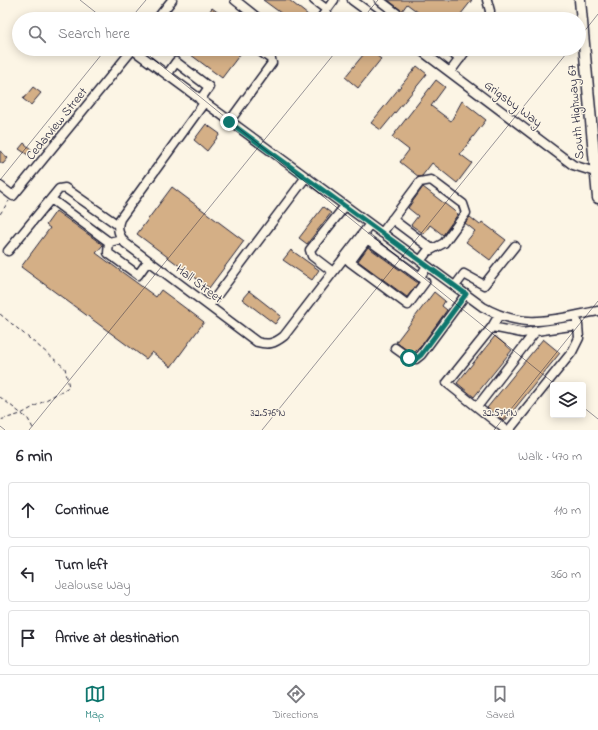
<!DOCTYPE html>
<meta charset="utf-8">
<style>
body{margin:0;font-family:"Indie Flower",sans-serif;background:#f7f7f7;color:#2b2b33}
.controls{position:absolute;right:12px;bottom:12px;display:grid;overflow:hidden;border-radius:4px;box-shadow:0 2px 10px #0003}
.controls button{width:36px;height:36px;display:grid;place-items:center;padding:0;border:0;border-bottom:1px solid #e1e1e2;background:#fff;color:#2b2b33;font:20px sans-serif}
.stop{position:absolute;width:12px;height:12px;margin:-9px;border:3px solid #0f766e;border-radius:50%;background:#fff}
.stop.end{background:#0f766e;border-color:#fff;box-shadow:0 1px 4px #0008}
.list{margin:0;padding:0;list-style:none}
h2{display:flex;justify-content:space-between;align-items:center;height:52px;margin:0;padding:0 16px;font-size:17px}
h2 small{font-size:13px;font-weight:400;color:#7c7c81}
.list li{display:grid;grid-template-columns:26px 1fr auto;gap:12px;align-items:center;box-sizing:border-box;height:56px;margin:0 8px 8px;padding:0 8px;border:1px solid #e1e1e2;border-radius:4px}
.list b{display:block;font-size:15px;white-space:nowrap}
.list p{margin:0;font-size:13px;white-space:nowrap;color:#7c7c81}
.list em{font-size:13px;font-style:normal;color:#7c7c81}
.icon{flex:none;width:22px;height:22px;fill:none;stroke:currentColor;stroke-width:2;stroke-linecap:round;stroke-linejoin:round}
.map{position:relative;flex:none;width:598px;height:430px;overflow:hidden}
.search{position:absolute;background:#fff;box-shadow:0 2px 10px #0003;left:12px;right:12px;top:12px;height:44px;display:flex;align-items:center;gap:10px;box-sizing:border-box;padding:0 14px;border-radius:22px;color:#7c7c81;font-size:15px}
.sheet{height:244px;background:#fff}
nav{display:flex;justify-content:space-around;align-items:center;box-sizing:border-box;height:56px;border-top:1px solid #e1e1e2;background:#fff;font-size:11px;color:#7c7c81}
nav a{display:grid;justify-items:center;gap:2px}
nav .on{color:#0f766e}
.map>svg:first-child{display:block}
.building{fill:#d4af86;stroke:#22223b}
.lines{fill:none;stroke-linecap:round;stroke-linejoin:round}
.minor-casing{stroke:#22223b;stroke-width:11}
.major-casing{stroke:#22223b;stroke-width:13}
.path{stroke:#22223b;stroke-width:1;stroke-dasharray:4 3;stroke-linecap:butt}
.minor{stroke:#fcf5e5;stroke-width:8}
.major{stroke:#fcf5e5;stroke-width:10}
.route{stroke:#0f766e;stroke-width:5}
.ticks{fill:none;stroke:#22223b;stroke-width:1;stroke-opacity:0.45}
.labels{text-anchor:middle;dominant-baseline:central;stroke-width:3;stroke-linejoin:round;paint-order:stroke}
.street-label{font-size:13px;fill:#22223b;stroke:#fcf5e5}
.ticks-label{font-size:10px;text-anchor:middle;fill:#22223b;stroke:#fcf5e5;stroke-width:3;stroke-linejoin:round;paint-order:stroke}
</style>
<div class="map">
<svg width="598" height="430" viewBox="0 0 598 430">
<rect width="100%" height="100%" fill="#fcf5e5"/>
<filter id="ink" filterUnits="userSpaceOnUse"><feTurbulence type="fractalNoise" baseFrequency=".025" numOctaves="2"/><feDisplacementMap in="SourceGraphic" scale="8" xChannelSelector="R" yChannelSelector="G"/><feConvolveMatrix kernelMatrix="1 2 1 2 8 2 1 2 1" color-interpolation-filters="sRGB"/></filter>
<g filter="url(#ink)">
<path class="building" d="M263,0H289L308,15L305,19H289Z
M388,0H472L457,19H427L407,4L402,11Z
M212,8L227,19H204Z
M183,49H244L222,78Z
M368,49L381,59L358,88L345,77Z
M417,66L427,74L381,130L371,123Z
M436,80L445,87L431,106L451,121L462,101L486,120L460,154L472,163L457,183L432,163L422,176L419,177L400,162L409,150L392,137Z
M33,87L41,93L31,105L23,99Z
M206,124L220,134L207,151L194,140Z
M24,143L32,150L28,155L19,149Z
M0,151L8,158L3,164L0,162Z
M172,187L244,241L209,288L137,234Z
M423,187L458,214L443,235L430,225L424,234L411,225L418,216L408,208Z
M323,207L331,213L307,244L299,238Z
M56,211L103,245L96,253L156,297L161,290L204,322L171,367L152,352L146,359L21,267L50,228L46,225Z
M470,217L480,225L482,222L506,240L490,260L466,242L475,231L465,223Z
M368,247L418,283L407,297L358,261Z
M291,250L319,270L312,280L283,260Z
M249,291L281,316L275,324L242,299Z
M434,292L445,301L442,306L447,310L421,346L414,353H411L396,342Z
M495,336L512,350L474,397L457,383Z
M543,339L560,353L504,422L487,408Z"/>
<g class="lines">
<defs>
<path id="minor" d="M235,0L259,19
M314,0L326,9
M352,0L378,19
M379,0L404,19
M487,0L490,11L489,19
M157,19L172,0
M320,19L334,0
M132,49L483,307C526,331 554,319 598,311
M419,49L573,165L595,172
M446,49L460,59
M450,72L467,49
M167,75L176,62L209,87L200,100
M204,103L120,219C116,229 119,235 125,243L257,342C268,345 274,344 284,336L370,224
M229,122L272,63L271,59L257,49
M0,186L13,196L133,49
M51,199L109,242L122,239
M392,219L432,249
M382,233L420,182L431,180L463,204L466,213L444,243L427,252L420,261
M367,239L420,277
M109,242L108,253L138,275L148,261
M8,251L59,189L65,188L118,225
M347,259L350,262L367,239L364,237
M350,262L408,305L425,282L420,277L427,266
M333,272L312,256L310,250L345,206
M455,286L464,274L484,285L515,246
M209,306L306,177
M499,315L492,327L522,333L578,325L577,321
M492,327L447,383L506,430
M395,348L409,358L416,359L421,355L466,294
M477,407L535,332
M509,430L572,352L579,338L578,325"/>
<path id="major" d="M580,0L598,198"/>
</defs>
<use href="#minor" class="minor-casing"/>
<use href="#major" class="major-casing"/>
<path class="path" d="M0,214L9,201
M0,314L65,368L69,387L21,414L0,420
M0,397L28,419L34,430"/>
<use href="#minor" class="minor"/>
<use href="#major" class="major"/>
</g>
</g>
<g class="lines" filter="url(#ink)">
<path class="route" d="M229,122L466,294L421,355L416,359L409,358"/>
</g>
<path class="ticks" d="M80,0L104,19M130,19L146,0M362,19L378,0M579,38L598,14M141,49L556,385M0,180L106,49M583,407L598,419M0,426L5,430M29,430L338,49M262,430L570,49M494,430L598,301"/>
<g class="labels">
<g class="street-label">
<text transform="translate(513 104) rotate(37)">Grigsby Way</text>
<text transform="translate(576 112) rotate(-95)">South Highway 67</text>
<text transform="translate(57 124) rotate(-51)">Cedarview Street</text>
<text transform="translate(199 284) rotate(37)">Hall Street</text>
</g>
</g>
<g class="ticks-label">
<text x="268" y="416">32.576°N</text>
<text x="500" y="416">32.574°N</text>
</g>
</svg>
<div class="controls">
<button><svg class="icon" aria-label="layers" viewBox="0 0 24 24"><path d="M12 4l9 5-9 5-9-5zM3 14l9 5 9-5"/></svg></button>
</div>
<div class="stop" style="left:409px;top:358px"></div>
<div class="stop end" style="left:229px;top:122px"></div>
<div class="search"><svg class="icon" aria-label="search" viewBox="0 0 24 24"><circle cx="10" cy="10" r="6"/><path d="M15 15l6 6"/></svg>Search here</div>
</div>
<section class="sheet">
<h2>6 min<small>Walk · 470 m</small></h2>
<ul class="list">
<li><svg class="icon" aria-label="ahead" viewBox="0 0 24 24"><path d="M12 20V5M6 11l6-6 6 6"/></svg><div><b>Continue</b></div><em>110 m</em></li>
<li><svg class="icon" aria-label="left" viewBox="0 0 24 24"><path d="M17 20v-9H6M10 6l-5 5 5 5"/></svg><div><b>Turn left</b><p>Jealouse Way</p></div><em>360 m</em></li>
<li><svg class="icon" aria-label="arrive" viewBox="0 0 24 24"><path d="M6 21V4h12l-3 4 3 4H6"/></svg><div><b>Arrive at destination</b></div></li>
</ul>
</section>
<nav>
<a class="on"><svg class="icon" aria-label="map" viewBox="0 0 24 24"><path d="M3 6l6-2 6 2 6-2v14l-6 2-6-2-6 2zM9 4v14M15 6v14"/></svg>Map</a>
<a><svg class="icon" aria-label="directions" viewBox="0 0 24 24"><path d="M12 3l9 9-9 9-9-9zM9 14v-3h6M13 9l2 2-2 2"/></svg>Directions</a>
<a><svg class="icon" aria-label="saved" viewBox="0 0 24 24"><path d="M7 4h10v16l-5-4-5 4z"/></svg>Saved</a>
</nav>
